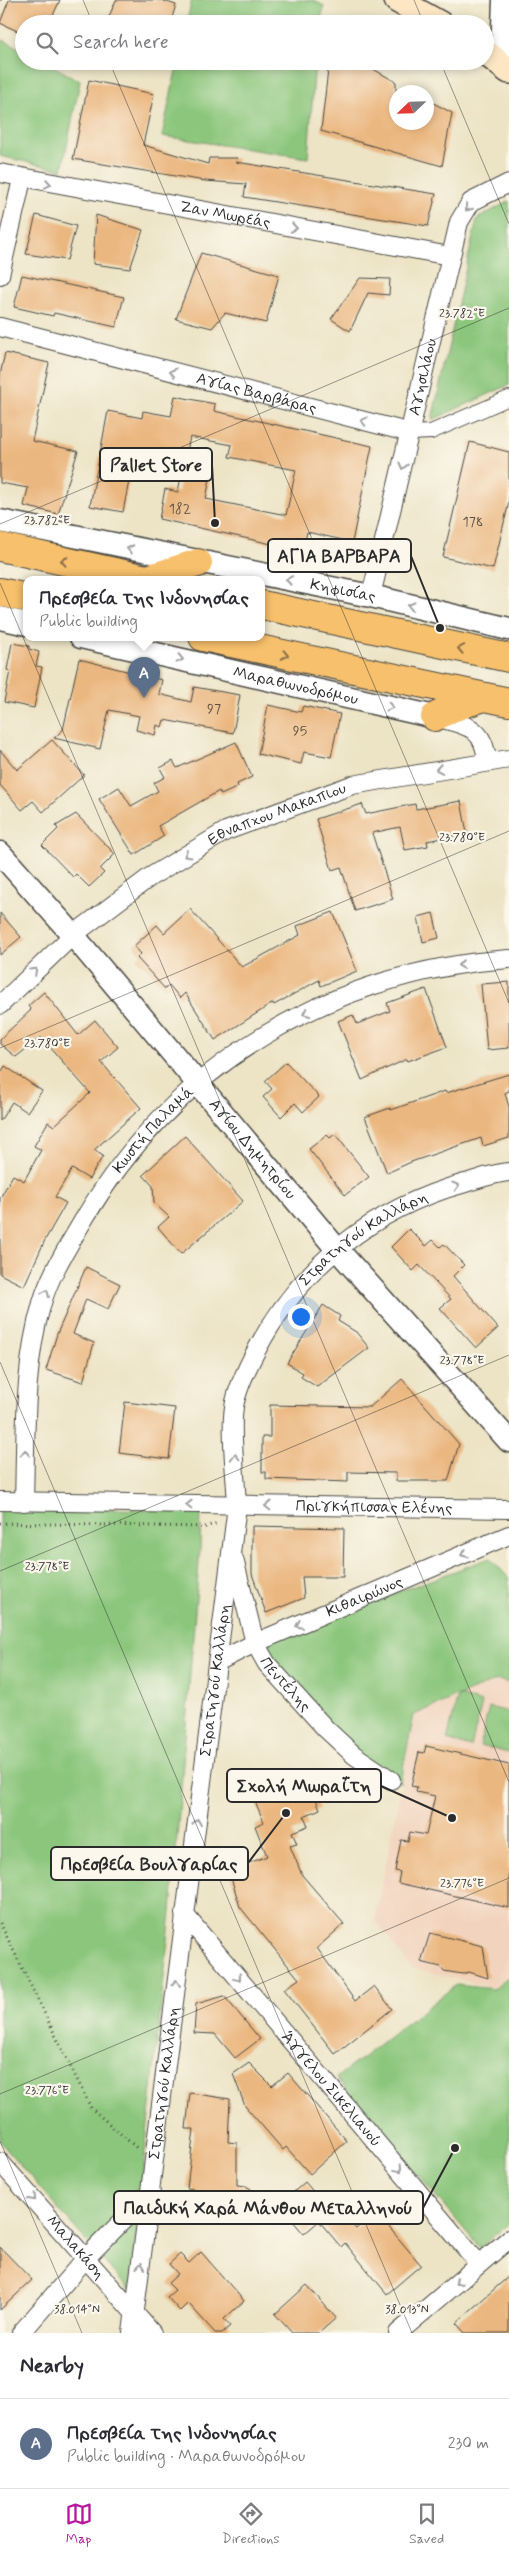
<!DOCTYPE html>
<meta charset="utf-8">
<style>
body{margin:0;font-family:Mynerve,sans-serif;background:#f7f7f7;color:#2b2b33}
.compass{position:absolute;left:389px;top:85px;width:45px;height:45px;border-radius:50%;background:#fff;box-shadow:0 2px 8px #0003;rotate:247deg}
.you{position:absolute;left:300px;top:1316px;width:18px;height:18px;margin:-12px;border:4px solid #fff;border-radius:50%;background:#1a73e8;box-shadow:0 0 0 8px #1a73e833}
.badge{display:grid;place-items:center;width:32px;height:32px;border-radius:50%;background:#b5179e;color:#fff;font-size:16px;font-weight:700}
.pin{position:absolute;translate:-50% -41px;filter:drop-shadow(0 1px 2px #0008)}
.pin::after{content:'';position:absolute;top:26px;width:18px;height:15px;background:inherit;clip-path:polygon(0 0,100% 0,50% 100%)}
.popup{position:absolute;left:23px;top:576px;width:242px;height:65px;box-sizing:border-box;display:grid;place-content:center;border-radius:10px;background:#fff;filter:drop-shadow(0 1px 4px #0005);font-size:16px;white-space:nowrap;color:#7c7c81}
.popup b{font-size:19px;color:#2b2b33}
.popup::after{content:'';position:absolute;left:50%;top:100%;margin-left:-10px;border:10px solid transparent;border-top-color:#fff}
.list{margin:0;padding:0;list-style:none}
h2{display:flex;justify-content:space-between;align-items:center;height:65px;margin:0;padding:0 20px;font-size:21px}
h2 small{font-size:16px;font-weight:400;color:#7c7c81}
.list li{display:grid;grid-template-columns:32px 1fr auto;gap:15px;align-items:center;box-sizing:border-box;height:90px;padding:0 20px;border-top:1px solid #e1e1e2}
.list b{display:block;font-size:19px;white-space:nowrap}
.list p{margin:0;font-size:16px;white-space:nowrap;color:#7c7c81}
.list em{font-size:16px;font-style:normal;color:#7c7c81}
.icon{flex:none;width:28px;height:28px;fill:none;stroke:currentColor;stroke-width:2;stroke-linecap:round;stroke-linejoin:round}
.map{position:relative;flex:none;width:509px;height:2333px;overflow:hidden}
.search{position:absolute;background:#fff;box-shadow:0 2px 8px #0003;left:15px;right:15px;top:15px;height:55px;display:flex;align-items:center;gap:12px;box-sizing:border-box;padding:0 18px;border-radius:28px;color:#7c7c81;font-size:19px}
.sheet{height:155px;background:#fff}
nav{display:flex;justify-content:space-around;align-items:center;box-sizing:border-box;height:70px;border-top:1px solid #e1e1e2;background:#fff;font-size:14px;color:#7c7c81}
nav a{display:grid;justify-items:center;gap:2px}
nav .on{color:#b5179e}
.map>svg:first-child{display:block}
.built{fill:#f2d4be}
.green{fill:#8bc67c;stroke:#5b7854}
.building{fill:#ebb780}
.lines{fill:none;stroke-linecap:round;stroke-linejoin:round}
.pedestrian-casing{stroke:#484742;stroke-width:16}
.minor-casing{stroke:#484742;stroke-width:20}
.tertiary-casing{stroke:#484742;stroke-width:25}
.secondary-casing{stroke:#484742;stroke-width:28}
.primary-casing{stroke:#484742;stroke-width:30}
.path{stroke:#484742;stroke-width:3;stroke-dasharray:1 4;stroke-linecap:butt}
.pedestrian{stroke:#fff;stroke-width:14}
.minor{stroke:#fff;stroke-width:18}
.tertiary{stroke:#fff;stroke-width:22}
.secondary{stroke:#fce6c4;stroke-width:25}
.primary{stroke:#f7c06c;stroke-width:28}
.oneway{stroke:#a0a0a0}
.oneway2{stroke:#876e48}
.ticks{fill:none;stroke:#2b2b2b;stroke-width:1;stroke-opacity:0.45}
.labels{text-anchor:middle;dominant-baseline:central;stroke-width:4.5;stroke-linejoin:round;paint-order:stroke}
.number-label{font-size:14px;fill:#5b4e40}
.street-label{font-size:16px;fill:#2b2b2b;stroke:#fbf7ec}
.ticks-label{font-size:12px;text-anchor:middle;fill:#2b2b2b;stroke:#fbf7ec;stroke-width:4.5;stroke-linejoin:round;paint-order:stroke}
.leader{fill:none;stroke:#2b2b2b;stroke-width:2}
.callout-dot{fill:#2b2b2b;stroke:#fbf7ec;stroke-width:2}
.callout{fill:#fbf7ec;stroke:#2b2b2b;stroke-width:2}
.callout-label{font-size:18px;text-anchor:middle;font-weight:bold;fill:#2b2b2b}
</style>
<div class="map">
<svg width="509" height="2333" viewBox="0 0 509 2333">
<rect width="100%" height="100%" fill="#fbf7ec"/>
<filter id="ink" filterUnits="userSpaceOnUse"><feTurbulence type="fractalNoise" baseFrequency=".02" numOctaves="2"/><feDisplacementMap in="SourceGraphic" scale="10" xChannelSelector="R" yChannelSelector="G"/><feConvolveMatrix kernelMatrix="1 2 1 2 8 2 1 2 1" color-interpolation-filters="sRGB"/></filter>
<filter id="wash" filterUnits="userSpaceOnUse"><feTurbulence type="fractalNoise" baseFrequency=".0096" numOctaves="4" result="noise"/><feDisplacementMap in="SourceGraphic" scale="20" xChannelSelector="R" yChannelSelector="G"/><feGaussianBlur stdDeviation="1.12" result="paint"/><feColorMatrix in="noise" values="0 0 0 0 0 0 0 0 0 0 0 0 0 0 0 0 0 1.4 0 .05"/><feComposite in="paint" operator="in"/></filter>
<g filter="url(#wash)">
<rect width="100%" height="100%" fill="#ede4c6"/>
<path class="built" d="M498,1681L509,1684V1975L494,1988L411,1968L375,1920L415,1715Z"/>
<path class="green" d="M192,0H313L324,6L320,24H186Z
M4,40L24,51V61H44L80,81L62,170L0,156V45Z
M178,61H315L308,158L162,136Z
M509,201V385L432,420L477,219Z
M0,1508L201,1510L200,1549L171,1912L130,2291L0,2142Z
M490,1558L509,1578V1683L498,1680L459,1696L482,1703L471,1747L447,1740L458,1696L414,1715L400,1783L355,1754L257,1644Z
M489,1707L509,1712V1753L480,1746Z
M509,1977V2223L480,2248L336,2078L456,1985L494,1989Z"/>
<g id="blocks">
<path class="building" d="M9,0H60L49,24H24V34L0,23Z
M116,0H161L176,5L170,24H106Z
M329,61H359L396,82V122H426V99L452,113L442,166L321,131Z
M89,80L154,94L143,145L208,164L209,158H237L236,162L436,194L428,226L244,197L246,184L205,181L73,159Z
M36,215L76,226L67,260L26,254Z
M96,215L143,230L130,269L93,264Z
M201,253L279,275L266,323L225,313L212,328L176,319Z
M22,275L124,297L116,327L54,313L53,316L14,307Z
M360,278L390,279L389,295L368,293L350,331L331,319Z
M5,353L49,363L32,441L78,451L58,514L24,506L28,488L0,483V375Z
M175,396L215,404L214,411L372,446L352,542L307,532L303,551L159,519L165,489L178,492L183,467L211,473L206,499L286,515L296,470L229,457L232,445L190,437L185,460L135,450L123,512L90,506L108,411L142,418L143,411L171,416Z
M470,442L509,452V502L493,569L443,557Z
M12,643L29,646V649L39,652L36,666L42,667L34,708L4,702L10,671L7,670Z
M79,659L162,680L159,694L191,702L194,687L240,695L233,733L164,720L162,727L157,725L155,735L136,730L139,716L109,710L100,749L54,738L63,730Z
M268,705L301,712L303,706L340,714L331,757L304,752L301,764L258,754Z
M52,740L84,775L43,812L33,801L22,810L0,785V750L17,770Z
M236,742L252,777L237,784L238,787L221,795L219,791L158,826L164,836L134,855L99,799L119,787L131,806L158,791L154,783L165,777L160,768L173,761L177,768Z
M461,801L467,833L427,841L428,846L405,850L400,827L372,833L393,899L355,911L341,867L332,870L316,819L362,804L366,814L415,804L416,809Z
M76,814L115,854L100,869L104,873L89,887L76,874L73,877L42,845L58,829L56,826Z
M190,909L242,967L300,935L297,926L333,912L357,971L321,986L319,980L274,1005L273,1003L215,1040L185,993L180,998L169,985L165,989L137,958L141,954L134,946L157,925L164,933Z
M0,913L21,937L0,955Z
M433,913L439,938L423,942L418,917Z
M509,982V1048L487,1050L481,984Z
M426,989L447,1047L408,1061L407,1059L362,1080L338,1021L353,1015L357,1024L390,1011L387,1003Z
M44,992L78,1035L95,1020L118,1047L101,1062L141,1108L94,1150L103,1156L89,1179L72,1169L55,1197L66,1203L45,1240L24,1286L0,1274V1198L13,1175L24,1181L41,1150L34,1146L48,1122L54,1126L90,1093L41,1037L16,1057L0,1044V1039L31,1010L28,1006Z
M286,1062L319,1097L303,1112L295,1103L281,1117L263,1097L272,1089L265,1081Z
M5,1066L42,1091L27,1112L12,1102L0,1121V1074Z
M509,1074V1091L505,1093L509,1107V1138L483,1146L481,1138L411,1162L387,1173L365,1117L390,1108L391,1110L445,1091L446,1093Z
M335,1134L369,1177L345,1195L309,1149L327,1135L330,1138Z
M185,1136L243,1201L181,1254L158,1227L169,1217L154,1203L153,1186L143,1175Z
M409,1229L426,1246L433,1240L440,1247L444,1244L464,1265L453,1276L498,1328L476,1348L440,1308L451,1299L419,1265L413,1271L391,1247Z
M86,1267L120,1284L108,1309L86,1299L73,1334L94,1343L83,1382L46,1370L57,1334Z
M323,1305L340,1316L338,1321L356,1332L369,1348L317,1387L301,1377L303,1373L287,1363Z
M402,1379L459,1444L448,1481H396V1473L348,1472V1482L266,1479V1472H262V1437H270V1405L370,1407Z
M125,1402L175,1408L169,1459L119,1453Z
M252,1526L344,1528L343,1577H302L304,1598L266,1613L252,1574Z
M426,1746L509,1765V1908L398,1883L400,1872L395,1871L401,1840L408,1841L410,1832L426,1835L435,1796L416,1792L417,1787L411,1786L419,1752L424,1753Z
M306,1775L320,1809L304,1816L308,1826L292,1832L297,1844L290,1846L302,1875L344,1924L317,1948L355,2001L374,1986L392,2009L335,2054L284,1989L299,1979L240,1907L229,1871L267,1856L255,1826L264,1822L253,1797Z
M430,1933L483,1946L488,1978L469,1972L462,1974L444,1971L441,1967L421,1962Z
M224,1996L260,2039L235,2058L215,2034L194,2033L196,2004Z
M249,2063L272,2086L288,2073L347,2141L310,2174L286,2147L283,2150L245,2106L233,2074Z
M190,2093L230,2099L228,2142L237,2143V2185L246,2186L251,2189L253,2196L243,2203L193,2199V2189L187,2188L194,2129H186Z
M305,2182L334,2216L340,2211L356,2229L376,2212L421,2265L387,2294L345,2243L341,2247L319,2221L304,2234L279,2205Z
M0,2247L32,2280L0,2310Z
M201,2252L244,2301L224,2319L230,2326L222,2333H215L188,2303L180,2311L167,2297L175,2290L168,2283L178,2274L169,2264L180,2254L189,2263Z
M509,2276V2333H465L456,2323Z
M307,2285L336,2318L319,2333H292L275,2314Z"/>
</g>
</g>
<g filter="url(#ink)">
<use href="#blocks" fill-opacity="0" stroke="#484742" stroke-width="1"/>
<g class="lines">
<defs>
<path id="pedestrian" d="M411,433L431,432L509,398"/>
<g id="minor">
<path id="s1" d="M0,173L450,256"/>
<path d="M0,275L22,179"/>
<path id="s2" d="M0,327L411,433"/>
<path id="s3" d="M371,596L459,222L471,202L509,183"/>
<path d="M435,717C464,725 484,725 487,761"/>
<path id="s4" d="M0,1005L73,935L150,877L226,831L352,785L509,759"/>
<path id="s5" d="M0,1501L509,1509"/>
<path id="s6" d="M24,1502C26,1435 23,1367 42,1303C50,1274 69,1245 84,1219C176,1064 330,972 509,959"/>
<path id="s7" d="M234,1559L255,1643L267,1664L325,1728L354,1755L391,1780"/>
<path id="s8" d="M219,1661L255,1643L509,1535"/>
<path id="s9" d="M184,1914L479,2264"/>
<path id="s10" d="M0,2162L152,2333"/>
<path d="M21,2333L86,2258L151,2192"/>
<path id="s11" d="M132,2333L237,1506C236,1478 230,1433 234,1407C237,1388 247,1368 256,1351C300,1267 373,1208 465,1183C479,1179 494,1173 509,1172"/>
<path d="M398,2333L509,2239"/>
</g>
<g id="tertiary">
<path d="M498,60L502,53L504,0"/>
<path id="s12" d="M0,521L371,596L509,629"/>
<path d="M0,618L27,624"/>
<path id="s13" d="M81,637L435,717"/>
<path id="s14" d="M0,853L73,935L336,1248L509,1441"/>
</g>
<path id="secondary" d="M397,0L440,24
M485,52L509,71"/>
<path id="primary" d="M0,547L146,579
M147,579L198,563
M0,592L27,598
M262,605L509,658
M203,637L509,702
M435,717L452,708L481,698"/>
</defs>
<use href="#pedestrian" class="pedestrian-casing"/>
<use href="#minor" class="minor-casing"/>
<use href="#tertiary" class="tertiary-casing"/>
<use href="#secondary" class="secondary-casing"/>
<use href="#primary" class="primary-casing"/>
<path class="path" d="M0,1523L205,1527L218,1523
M0,1923L91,2108L138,2149"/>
<use href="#pedestrian" class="pedestrian"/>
<use href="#minor" class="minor"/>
<use href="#tertiary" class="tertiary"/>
<use href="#secondary" class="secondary"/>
<use href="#primary" class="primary"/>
</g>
<defs><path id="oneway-chevron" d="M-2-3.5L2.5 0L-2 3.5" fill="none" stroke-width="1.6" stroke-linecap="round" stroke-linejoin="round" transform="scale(1.25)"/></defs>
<g class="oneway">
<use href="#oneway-chevron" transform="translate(48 184) rotate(10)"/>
<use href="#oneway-chevron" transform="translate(468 208) rotate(129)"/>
<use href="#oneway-chevron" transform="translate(294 228) rotate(10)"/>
<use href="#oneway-chevron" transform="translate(173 372) rotate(-166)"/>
<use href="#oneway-chevron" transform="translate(364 421) rotate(-166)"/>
<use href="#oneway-chevron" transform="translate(403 466) rotate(104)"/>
<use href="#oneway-chevron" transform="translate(130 549) rotate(-168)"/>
<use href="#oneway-chevron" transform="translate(289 580) rotate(-169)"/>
<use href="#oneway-chevron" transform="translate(411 606) rotate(-166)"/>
<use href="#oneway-chevron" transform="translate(180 659) rotate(13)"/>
<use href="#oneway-chevron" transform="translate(390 707) rotate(13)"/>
<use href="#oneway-chevron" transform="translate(439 769) rotate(170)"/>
<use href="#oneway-chevron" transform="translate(187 855) rotate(149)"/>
<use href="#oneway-chevron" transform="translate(461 965) rotate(172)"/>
<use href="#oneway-chevron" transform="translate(34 971) rotate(-43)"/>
<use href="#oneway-chevron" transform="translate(306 1013) rotate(155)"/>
<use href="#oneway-chevron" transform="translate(456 1186) rotate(-17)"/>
<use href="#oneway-chevron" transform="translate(46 1293) rotate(-65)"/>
<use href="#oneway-chevron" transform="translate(25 1453) rotate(-89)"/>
<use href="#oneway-chevron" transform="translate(235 1457) rotate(-92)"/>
<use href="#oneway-chevron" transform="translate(189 1505) rotate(-179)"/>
<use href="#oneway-chevron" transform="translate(268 1506) rotate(-179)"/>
<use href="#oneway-chevron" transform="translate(464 1554) rotate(157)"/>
<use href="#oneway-chevron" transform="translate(299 1625) rotate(157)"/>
<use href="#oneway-chevron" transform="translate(197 1822) rotate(-82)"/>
<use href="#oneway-chevron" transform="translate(238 1978) rotate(50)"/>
<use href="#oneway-chevron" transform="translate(176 1983) rotate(-83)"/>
<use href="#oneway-chevron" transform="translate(399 2169) rotate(50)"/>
<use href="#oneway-chevron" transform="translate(33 2198) rotate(48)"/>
<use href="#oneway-chevron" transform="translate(141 2266) rotate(-83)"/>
<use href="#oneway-chevron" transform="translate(458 2282) rotate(139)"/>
</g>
<g class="oneway2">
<use href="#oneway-chevron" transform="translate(64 561) rotate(-168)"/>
<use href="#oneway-chevron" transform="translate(461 649) rotate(-169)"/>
<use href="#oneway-chevron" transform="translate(285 655) rotate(12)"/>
</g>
</g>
<path class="ticks" d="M83,0L93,24M414,0L424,24M0,1L2,0M109,61L509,1003M440,61L509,224M0,524L509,308M0,583L509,1782M0,1048L509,831M0,1362L412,2333M0,1571L509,1355M0,2094L509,1878M0,2141L82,2333"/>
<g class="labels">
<g class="number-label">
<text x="180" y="509">182</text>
<text x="473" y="522">178</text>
<text x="214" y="709">97</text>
<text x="300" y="731">95</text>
</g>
<g class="street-label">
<text stroke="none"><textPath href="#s1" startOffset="229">Ζαν Μωρεάς</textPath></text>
<text stroke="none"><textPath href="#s3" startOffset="225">Αγησιλάου</textPath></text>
<text stroke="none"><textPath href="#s2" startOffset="265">Αγίας Βαρβάρας</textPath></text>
<text stroke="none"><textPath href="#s12" startOffset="350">Κηφισίας</textPath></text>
<text stroke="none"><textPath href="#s13" startOffset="220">Μαραθωνοδρόμου</textPath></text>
<text stroke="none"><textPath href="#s4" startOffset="340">Εθναπχου Μακαπιου</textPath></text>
<text stroke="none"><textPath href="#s6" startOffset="408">Κωστή Παλαμά</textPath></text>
<text stroke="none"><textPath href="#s14" startOffset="389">Αγίου Δημητρίου</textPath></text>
<text stroke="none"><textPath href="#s11" startOffset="1152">Στρατηγού Καλλάρη</textPath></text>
<text stroke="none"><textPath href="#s5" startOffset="374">Πριγκήπισσας Ελένης</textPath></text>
<text stroke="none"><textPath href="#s8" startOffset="159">Κιθαιρώνος</textPath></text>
<text stroke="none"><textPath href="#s11" startOffset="658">Στρατηγού Καλλάρη</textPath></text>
<text stroke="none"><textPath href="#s7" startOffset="138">Πεντέλης</textPath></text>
<text stroke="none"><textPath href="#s11" startOffset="252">Στρατηγού Καλλάρη</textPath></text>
<text stroke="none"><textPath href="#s9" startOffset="229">Άγγελου Σικελιανού</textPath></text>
<text stroke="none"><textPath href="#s10" startOffset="114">Μαλακάση</textPath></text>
</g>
</g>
<g class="ticks-label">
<text x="462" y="317">23.782°E</text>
<text x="47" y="524">23.782°E</text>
<text x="462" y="841">23.780°E</text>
<text x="47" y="1047">23.780°E</text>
<text x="462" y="1364">23.778°E</text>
<text x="47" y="1570">23.778°E</text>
<text x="462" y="1887">23.776°E</text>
<text x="47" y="2094">23.776°E</text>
<text x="77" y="2313">38.014°N</text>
<text x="407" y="2313">38.013°N</text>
</g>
<path class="leader" d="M215 523L212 465M440 628L411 556M452 1818L381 1786M286 1813L248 1863M455 2148L423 2208"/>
<g class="callout-dot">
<circle cx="215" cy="523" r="5"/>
<circle cx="440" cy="628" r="5"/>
<circle cx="452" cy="1818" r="5"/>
<circle cx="286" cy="1813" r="5"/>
<circle cx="455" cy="2148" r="5"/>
</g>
<g class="callout">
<rect x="100" y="448" width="112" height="33" rx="5"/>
<rect x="268" y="539" width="143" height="33" rx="5"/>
<rect x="227" y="1769" width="154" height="33" rx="5"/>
<rect x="51" y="1847" width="197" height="33" rx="5"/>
<rect x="114" y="2191" width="309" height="33" rx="5"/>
</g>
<g class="callout-label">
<text x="156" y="471">Pallet Store</text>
<text x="339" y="562">ΑΓΙΑ ΒΑΡΒΑΡΑ</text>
<text x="304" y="1792">Σχολή Μωραΐτη</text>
<text x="149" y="1870">Πρεσβεία Βουλγαρίας</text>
<text x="268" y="2214">Παιδική Χαρά Μάνθου Μεταλληνού</text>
</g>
</svg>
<svg class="compass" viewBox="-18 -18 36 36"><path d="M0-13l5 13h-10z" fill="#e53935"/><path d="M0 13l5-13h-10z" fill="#7c7c81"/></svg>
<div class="you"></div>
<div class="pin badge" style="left:144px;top:698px;background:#5c6f8a">A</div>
<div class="popup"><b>Πρεσβεία της Ινδονησίας</b>Public building</div>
<div class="search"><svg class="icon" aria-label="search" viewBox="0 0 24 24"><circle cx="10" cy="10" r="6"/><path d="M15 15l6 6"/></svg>Search here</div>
</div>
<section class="sheet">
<h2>Nearby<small></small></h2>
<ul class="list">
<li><span class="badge" style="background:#5c6f8a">A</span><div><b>Πρεσβεία της Ινδονησίας</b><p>Public building · Μαραθωνοδρόμου</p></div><em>230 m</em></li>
</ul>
</section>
<nav>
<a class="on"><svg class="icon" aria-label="map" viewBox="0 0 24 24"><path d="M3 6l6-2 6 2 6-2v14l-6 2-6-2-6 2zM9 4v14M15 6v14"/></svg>Map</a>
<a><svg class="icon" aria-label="directions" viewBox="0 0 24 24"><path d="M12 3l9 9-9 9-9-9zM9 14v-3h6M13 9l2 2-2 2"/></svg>Directions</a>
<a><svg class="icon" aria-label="saved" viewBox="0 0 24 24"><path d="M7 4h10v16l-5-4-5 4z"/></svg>Saved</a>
</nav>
